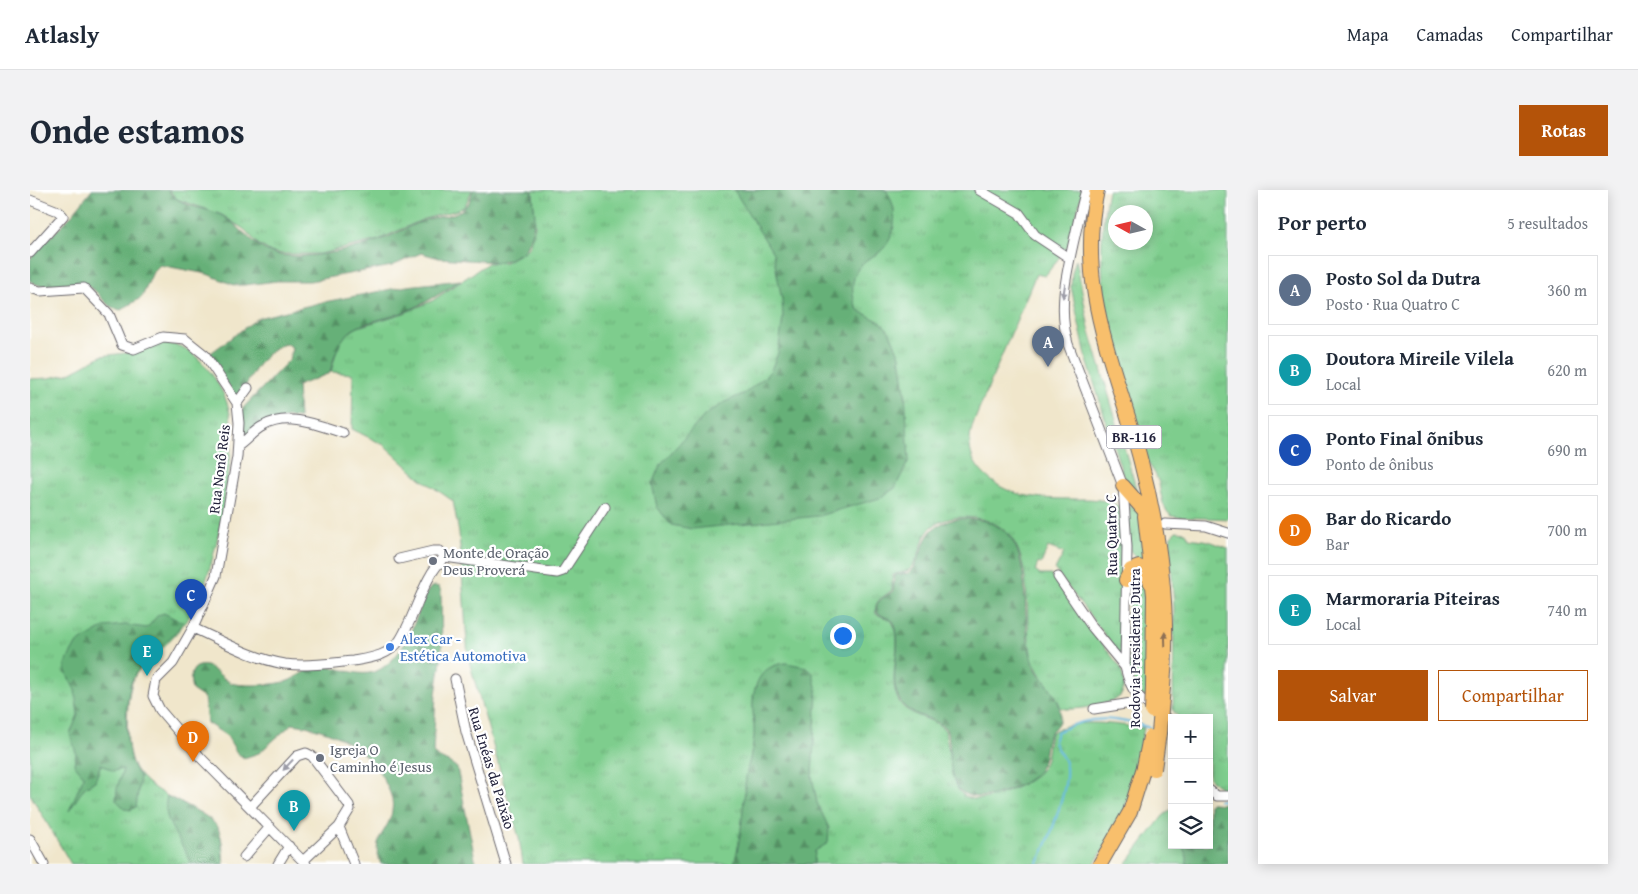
<!DOCTYPE html>
<html lang="pt">
<meta charset="utf-8">
<style>
body{margin:0;font-family:"Gentium Book Plus",serif;background:#f2f2f3;color:#1f2937}
.controls{position:absolute;right:15px;bottom:15px;display:grid;overflow:hidden;border-radius:0px;box-shadow:0 2px 12px #0003}
.controls button{width:45px;height:45px;display:grid;place-items:center;padding:0;border:0;border-bottom:1px solid #e0e1e3;background:#fff;color:#1f2937;font:25px sans-serif}
.compass{position:absolute;left:1078px;top:15px;width:45px;height:45px;border-radius:50%;background:#fff;box-shadow:0 2px 12px #0003;rotate:278deg}
.you{position:absolute;left:812px;top:445px;width:18px;height:18px;margin:-12px;border:4px solid #fff;border-radius:50%;background:#1a73e8;box-shadow:0 0 0 8px #1a73e833}
.badge{display:grid;place-items:center;width:32px;height:32px;border-radius:50%;background:#b45309;color:#fff;font-size:16px;font-weight:700}
.pin{position:absolute;translate:-50% -41px;filter:drop-shadow(0 1px 2px #0008)}
.pin::after{content:'';position:absolute;top:26px;width:18px;height:15px;background:inherit;clip-path:polygon(0 0,100% 0,50% 100%)}
.list{margin:0;padding:0;list-style:none}
h2{display:flex;justify-content:space-between;align-items:center;height:65px;margin:0;padding:0 20px;font-size:21px}
h2 small{font-size:16px;font-weight:400;color:#747a83}
.list li{display:grid;grid-template-columns:32px 1fr auto;gap:15px;align-items:center;box-sizing:border-box;height:70px;margin:0 10px 10px;padding:0 10px;border:1px solid #e0e1e3;border-radius:0px}
.list b{display:block;font-size:19px;white-space:nowrap}
.list p{margin:0;font-size:16px;white-space:nowrap;color:#747a83}
.list em{font-size:16px;font-style:normal;color:#747a83}
.actions{display:flex;gap:10px;padding:15px 20px}
.actions a{flex:1;padding:11px 0;border:1px solid #b45309;border-radius:0px;text-align:center;font-size:18px;color:#b45309}
.actions .main{background:#b45309;color:#fff}
.icon{flex:none;width:28px;height:28px;fill:none;stroke:currentColor;stroke-width:2;stroke-linecap:round;stroke-linejoin:round}
.map{position:relative;flex:none;width:1198px;height:674px;overflow:hidden;border-radius:0px}
header{display:flex;align-items:center;gap:30px;box-sizing:border-box;height:70px;padding:0 25px;background:#fff;border-bottom:1px solid #e0e1e3}
header strong{font-size:24px}
nav{display:flex;gap:28px;margin-inline-start:auto;font-size:18px}
.intro{display:flex;align-items:center;justify-content:space-between;box-sizing:border-box;height:120px;padding:0 30px}
h1{margin:0;font-size:35px}
.button{padding:12px 22px;border-radius:0px;background:#b45309;color:#fff;font-size:18px;font-weight:700}
main{display:flex;gap:30px;padding:0 30px}
aside{flex:1;background:#fff;border-radius:0px;box-shadow:0 2px 12px #0003}
.map>svg:first-child{display:block}
.grass{fill:url(#grass-tufts);stroke:#507864;fill-rule:evenodd}
.forest{fill:url(#forest-firs);stroke:#44695a}
.lines{fill:none;stroke-linecap:round;stroke-linejoin:round}
.stream{stroke:#68bbe4;stroke-width:2}
.minor-casing{stroke:#6a676d;stroke-width:11}
.highway-casing{stroke:#6a676d;stroke-width:16}
.minor{stroke:#fff;stroke-width:9}
.highway{stroke:#f8bf6c;stroke-width:14}
.highway-bridge-casing{stroke:#6a676d;stroke-width:16;stroke-linecap:butt}
.highway-bridge{stroke:#f8bf6c;stroke-width:14}
.oneway{fill:#9c9ca7}
.oneway2{fill:#8d7054}
.worship-dot{fill:#6b7280;stroke:#fff;stroke-width:2}
.shop-dot{fill:#3f7fe0;stroke:#fff;stroke-width:2}
.labels{text-anchor:middle;dominant-baseline:central;stroke-width:4.5;stroke-linejoin:round;paint-order:stroke}
.shield{fill:#fff;stroke:#646476;stroke-width:1}
.shield-label{font-size:14px;font-weight:bold;fill:#22223b}
.street-label{font-size:15px;fill:#22223b;stroke:#fff}
.worship-label{font-size:15px;fill:#5b616d;stroke:#fff;text-anchor:start}
.shop-label{font-size:15px;fill:#366cbe;stroke:#fff;text-anchor:start}
</style>
<header>
<strong>Atlasly</strong>
<nav><a>Mapa</a><a>Camadas</a><a>Compartilhar</a></nav>
</header>
<div class="intro"><h1>Onde estamos</h1><a class="button">Rotas</a></div>
<main>
<div class="map">
<svg width="1198" height="674" viewBox="0 0 1198 674">
<defs>
<pattern id="grass-tufts" width="24" height="20" patternUnits="userSpaceOnUse" patternTransform="scale(1.25)"><rect width="24" height="20" fill="#7ecd8d"/><path d="M3 7l-1-3M5 7V3M7 7l1-3M15 17l-1-3M17 17v-4M19 17l1-3" fill="none" stroke="#6db07b"/></pattern>
<pattern id="forest-firs" width="22" height="20" patternUnits="userSpaceOnUse" patternTransform="scale(1.25)"><rect width="22" height="20" fill="#66b078"/><path d="M5 1l3.5 6h-7zM16 11l3.5 6h-7z" fill="#548f64"/></pattern>
</defs>
<rect width="100%" height="100%" fill="#fff"/>
<filter id="ink" filterUnits="userSpaceOnUse"><feTurbulence type="fractalNoise" baseFrequency=".02" numOctaves="2"/><feDisplacementMap in="SourceGraphic" scale="10" xChannelSelector="R" yChannelSelector="G"/><feConvolveMatrix kernelMatrix="1 2 1 2 8 2 1 2 1" color-interpolation-filters="sRGB"/></filter>
<filter id="wash" filterUnits="userSpaceOnUse"><feTurbulence type="fractalNoise" baseFrequency=".0096" numOctaves="4" result="noise"/><feDisplacementMap in="SourceGraphic" scale="20" xChannelSelector="R" yChannelSelector="G"/><feGaussianBlur stdDeviation="1.12" result="paint"/><feColorMatrix in="noise" values="0 0 0 0 0 0 0 0 0 0 0 0 0 0 0 0 0 1.4 0 .05"/><feComposite in="paint" operator="in"/></filter>
<g filter="url(#wash)">
<rect width="100%" height="100%" fill="#f0e6cb"/>
<path class="grass" d="M139,0H442L435,16L428,20L394,29L348,50L290,64H252L241,62L228,54L215,40L192,25L147,9Z
M503,0H1053L1038,56L1015,86L1006,84L943,234C938,252 938,266 951,281C975,308 1010,309 1044,309C1059,309 1076,308 1089,317L1092,344L1091,466L1025,380L1034,363L1018,357L1011,374L1008,373L1005,381L1010,385H1021L1090,477C1093,486 1096,496 1091,505C1086,514 1040,522 1031,518C1024,498 1009,488 1002,468C991,423 1011,342 951,329C936,326 920,326 906,334C889,344 893,367 880,379C875,384 868,382 863,385L862,400C853,408 843,410 846,424L861,430C877,453 854,488 870,513C880,528 904,527 915,540L924,591C927,599 931,605 939,608C956,614 1000,594 1011,580C1019,569 1016,556 1021,543C1045,526 1087,535 1114,538L1099,606L1089,636L1064,674H493L489,648L438,467L429,343L423,311L390,288L354,255L322,239L323,184L301,182L308,155L316,144L328,137L374,123L402,111L458,73L476,72L493,62L499,57L505,36Z
M1078,0H1198V329C1189,328 1145,328 1142,326C1130,319 1132,299 1127,288C1125,282 1120,277 1117,271C1109,250 1104,227 1098,206C1077,133 1063,75 1078,0ZM1086,22H1116V52H1086Z
M1046,69L1059,138L1109,308L1093,286L1057,170L1041,97L1042,83Z
M128,153C137,154 146,154 154,158C175,169 196,201 200,224C207,265 185,384 164,419C154,436 139,452 125,465C118,472 108,478 104,487C96,506 97,534 98,555C100,593 137,605 166,621C173,625 183,630 187,637C193,647 193,663 194,674H41L0,604V189L19,188L38,184L71,166L104,162Z
M1100,315H1103L1109,321L1116,377L1100,361L1099,317Z
M1146,341L1156,342L1159,348L1179,351L1198,358V599L1190,598L1179,588V528H1149L1143,520L1144,418L1140,356L1141,346Z
M1108,384L1116,390L1120,511L1109,503L1099,480L1100,390Z
M1179,613L1198,614V674H1096L1133,626L1142,619V655H1179Z"/>
<path class="forest" d="M62,0H138C149,17 174,17 191,25C213,37 227,62 250,65C282,69 317,61 347,51C363,46 377,37 392,31C405,26 426,27 435,17C440,13 441,6 443,0H502L505,26L502,45L494,61L478,70L466,72L409,68L391,63L362,76L280,91H247L214,95H204L177,84L130,75L123,82L112,107L91,120C72,118 71,99 54,95C37,90 15,102 0,91V70L4,63L41,26Z
M704,0H856C868,18 868,45 851,61C847,65 840,67 835,71C820,83 820,105 828,120L852,133L859,141L870,166L875,202L879,270L865,298L850,308L788,326L662,339L641,335L627,317L622,294L630,275L675,225L695,212L715,203L735,187L741,180L748,163L753,128L752,110L743,63Z
M431,90C413,102 395,114 374,122C329,138 312,130 300,183L267,196L269,228L257,227L211,251L212,219L259,170L262,158L258,154C234,155 219,192 207,210L178,165L228,128L289,113L377,96Z
M927,329C1016,323 986,416 1002,470C1008,491 1032,502 1030,526C1030,535 1023,538 1019,545C1013,558 1017,572 1006,584C991,598 943,619 928,598C916,581 923,556 916,539C905,527 882,527 872,514C854,489 876,456 863,431L847,423C844,410 854,408 863,401L865,385L879,383L883,379C898,353 891,336 927,329Z
M405,396L409,397L411,401L412,464L406,504L403,563C410,570 420,571 427,578L446,674H351C339,649 359,642 362,621C364,610 360,602 355,592C338,557 300,538 262,534L229,563L214,568L207,563L197,546L177,533L174,508L162,500C160,492 159,479 169,476C182,472 193,492 205,494C219,496 246,495 258,491C268,487 276,479 286,477C310,473 332,494 355,476C378,459 385,429 396,404L400,398Z
M134,423L153,433C139,451 119,465 106,484C92,503 93,570 110,587L106,617L101,620L95,619L86,610L87,598L93,579L83,581L71,574L65,591L54,598L39,621L54,586L44,574L46,563L40,544L48,525L45,500L35,481V474L46,454L75,437L95,435L117,438L128,425Z
M756,473L777,477L783,484L787,501L782,586L787,613L799,638L798,653L785,661L784,674H704C712,645 713,617 716,587C718,573 723,560 724,546C725,527 719,512 727,493C732,480 743,474 756,473Z
M137,606C150,613 181,625 188,638C193,649 192,663 194,674H161C153,650 130,632 137,606Z
M1179,613L1198,614V674H1157V667L1152,655H1179Z"/>
<g class="lines">
<path class="stream" d="M1135,543L1142,548
M1189,610L1198,611
M1007,674C1017,657 1042,591 1035,573C1033,565 1026,560 1024,552L1027,542C1062,523 1087,528 1124,539"/>
</g>
</g>
<g filter="url(#ink)">
<g class="lines">
<defs>
<path id="minor" d="M949,0L989,23L1005,45L1038,67
M1056,0C1051,16 1048,33 1044,50C1036,86 1028,118 1038,154L1093,296L1097,357L1095,477C1104,514 1116,509 1142,533
M0,10L28,21L33,26L0,63
M0,98L10,101L54,98L79,124L92,155L104,159L133,147L155,149L175,165L207,213L209,233L207,267L186,386L163,438L143,473L126,490L123,506L130,520L171,568L276,674
M207,213L218,198
M208,256C217,250 223,241 233,236C258,222 288,235 313,243
M1135,334L1176,336L1198,343
M369,369L403,361H410L415,367
M1028,387L1062,437L1095,477
M163,438C192,451 223,469 255,474C278,477 301,473 323,471C341,468 359,466 370,450C386,425 393,386 415,367L527,383L533,381L575,317
M425,489L436,542L476,674
M1064,519L1114,511
M1179,600L1187,606H1198
M220,617L267,566L276,563L282,566L319,615L320,619L309,637L273,671
M309,637L324,674
M0,649L14,674
M214,667L240,637
M248,674L259,656"/>
<path id="highway" d="M1067,0C1045,100 1087,178 1111,272C1130,346 1140,421 1133,497
M1093,296L1114,320
M1115,326L1124,405L1123,497
M1096,390L1101,380L1109,377L1116,382L1121,393
M1070,674L1100,622L1114,577"/>
</defs>
<use href="#minor" class="minor-casing"/>
<use href="#highway" class="highway-casing"/>
<use href="#minor" class="minor"/>
<use href="#highway" class="highway"/>
<defs>
<path id="highway-bridge" d="M1122,521L1123,497
M1114,577L1120,547
M1124,579L1129,543L1133,497"/>
</defs>
<use href="#highway-bridge" class="highway-bridge-casing"/>
<use href="#highway-bridge" class="highway-bridge"/>
</g>
<defs><path id="oneway-solid" d="M-6-.8H1V-3.2L6.5 0L1 3.2V.8H-6Z" transform="scale(1.25)"/></defs>
<g class="oneway">
<use href="#oneway-solid" transform="translate(1034 101) rotate(99)"/>
<use href="#oneway-solid" transform="translate(258 575) rotate(133)"/>
</g>
<use class="oneway2" href="#oneway-solid" transform="translate(1135 449) rotate(-92)"/>
</g>
<g class="worship-dot">
<circle cx="403" cy="371" r="5"/>
<circle cx="290" cy="568" r="5"/>
</g>
<circle class="shop-dot" cx="360" cy="457" r="5"/>
<g class="labels">
<rect class="shield" x="1076.5" y="235.5" width="55" height="23" rx="4"/>
<g class="shield-label">
<text x="1104" y="247">BR-116</text>
</g>
<g class="street-label">
<text transform="translate(189 279) rotate(-83)">Rua Nonô Reis</text>
<text transform="translate(1081 345) rotate(-91)">Rua Quatro C</text>
<text transform="translate(1104 458) rotate(-90)">Rodovia Presidente Dutra</text>
<text transform="translate(462 578) rotate(73)">Rua Enéas da Paixão</text>
</g>
<g class="worship-label">
<text x="413" y="362">Monte de Oração<tspan x="413" dy="17">Deus Proverá</tspan></text>
<text x="300" y="559">Igreja O<tspan x="300" dy="17">Caminho é Jesus</tspan></text>
</g>
<g class="shop-label">
<text x="370" y="448">Alex Car -<tspan x="370" dy="17">Estética Automotiva</tspan></text>
</g>
</g>
</svg>
<div class="controls">
<button>+</button>
<button>−</button>
<button><svg class="icon" aria-label="layers" viewBox="0 0 24 24"><path d="M12 4l9 5-9 5-9-5zM3 14l9 5 9-5"/></svg></button>
</div>
<svg class="compass" viewBox="-18 -18 36 36"><path d="M0-13l5 13h-10z" fill="#e53935"/><path d="M0 13l5-13h-10z" fill="#747a83"/></svg>
<div class="you"></div>
<div class="pin badge" style="left:1018px;top:177px;background:#5c6f8a">A</div>
<div class="pin badge" style="left:264px;top:641px;background:#0f9aa8">B</div>
<div class="pin badge" style="left:161px;top:430px;background:#1a4fb4">C</div>
<div class="pin badge" style="left:163px;top:572px;background:#e8710a">D</div>
<div class="pin badge" style="left:117px;top:486px;background:#0f9aa8">E</div>
</div>
<aside>
<h2>Por perto<small>5 resultados</small></h2>
<ul class="list">
<li><span class="badge" style="background:#5c6f8a">A</span><div><b>Posto Sol da Dutra</b><p>Posto · Rua Quatro C</p></div><em>360 m</em></li>
<li><span class="badge" style="background:#0f9aa8">B</span><div><b>Doutora Mireile Vilela</b><p>Local</p></div><em>620 m</em></li>
<li><span class="badge" style="background:#1a4fb4">C</span><div><b>Ponto Final õnibus</b><p>Ponto de ônibus</p></div><em>690 m</em></li>
<li><span class="badge" style="background:#e8710a">D</span><div><b>Bar do Ricardo</b><p>Bar</p></div><em>700 m</em></li>
<li><span class="badge" style="background:#0f9aa8">E</span><div><b>Marmoraria Piteiras</b><p>Local</p></div><em>740 m</em></li>
</ul>
<div class="actions"><a class="main">Salvar</a><a>Compartilhar</a></div>
</aside>
</main>
